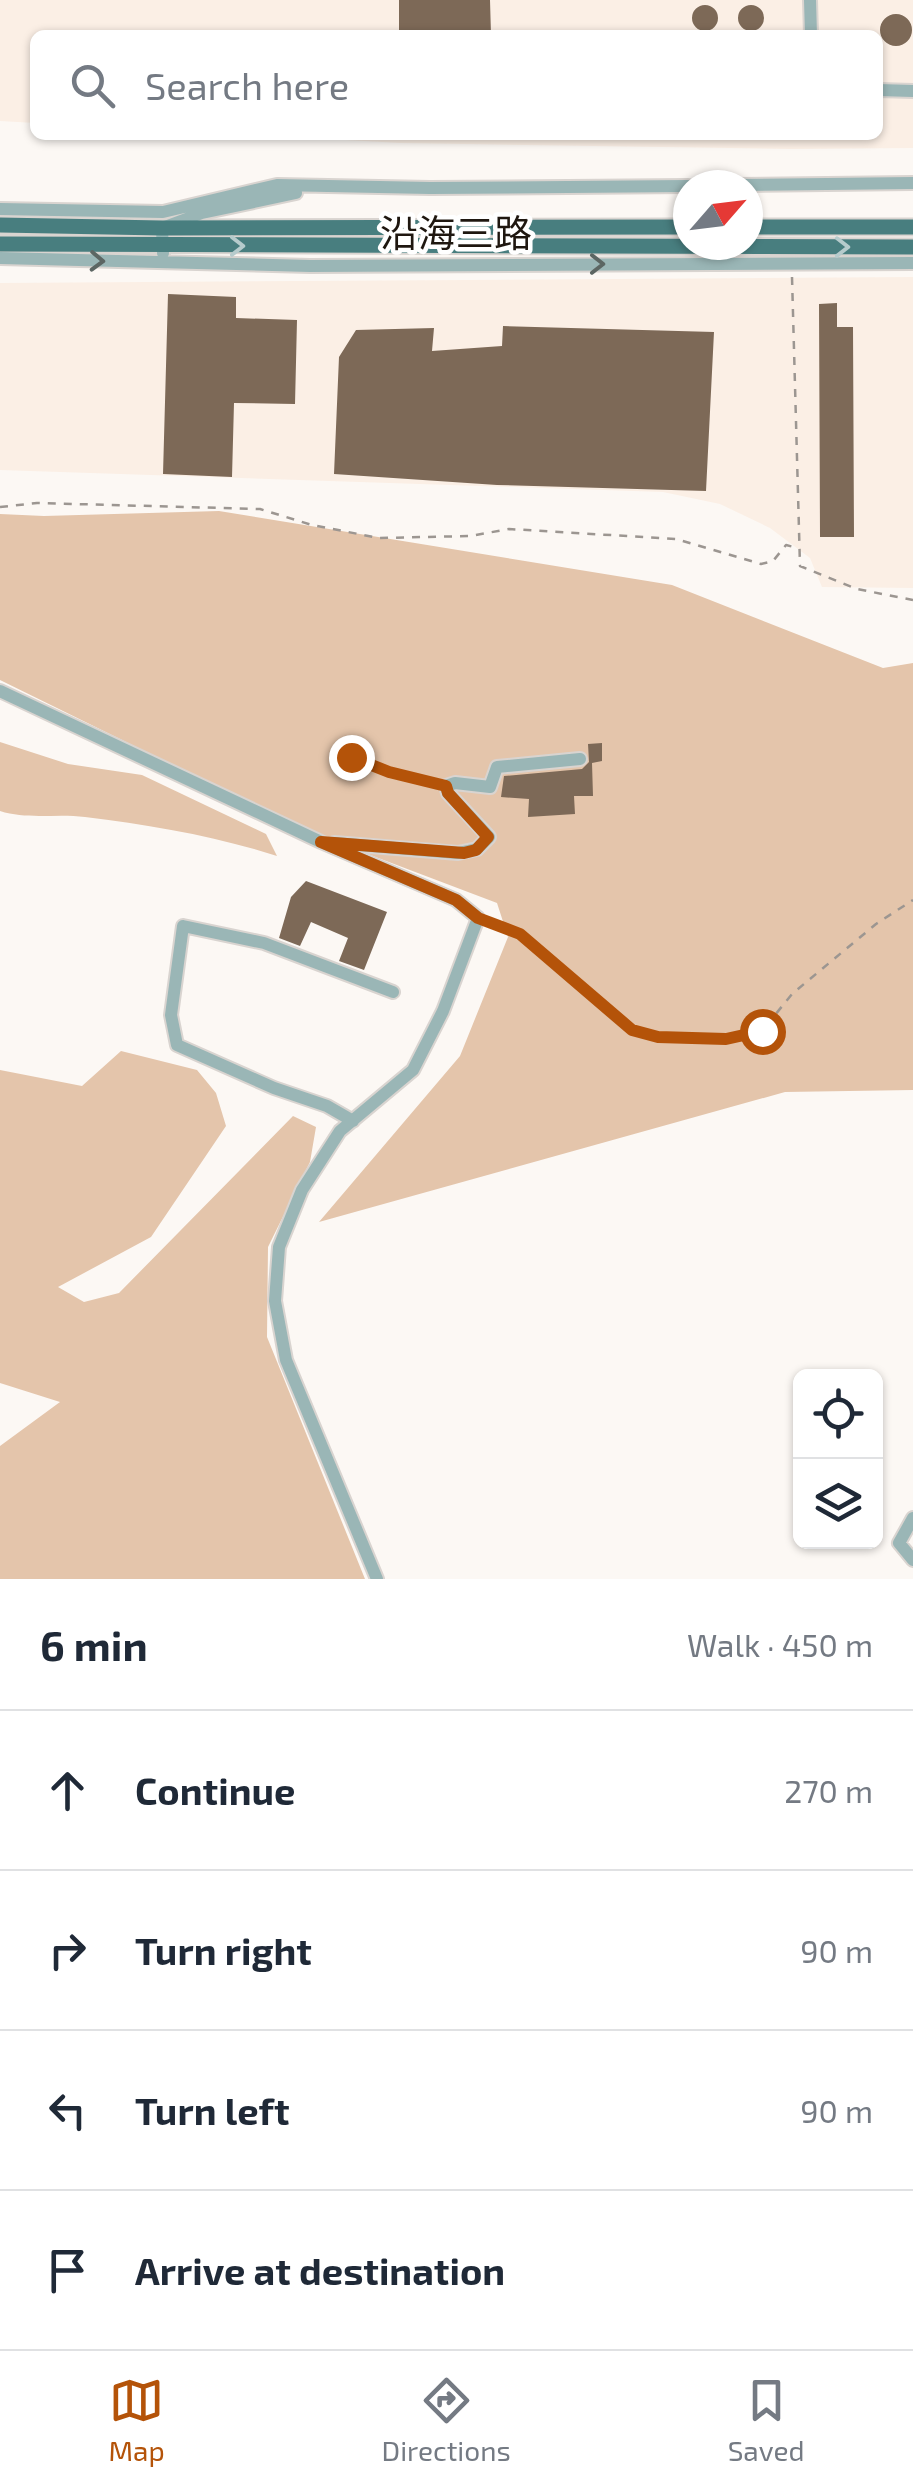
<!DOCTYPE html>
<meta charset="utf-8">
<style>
body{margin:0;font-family:"Exo 2","Noto Sans TC",sans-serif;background:#f6f6f7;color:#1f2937}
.controls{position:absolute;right:30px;bottom:30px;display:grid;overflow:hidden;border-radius:15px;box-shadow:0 2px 8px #0004}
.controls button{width:90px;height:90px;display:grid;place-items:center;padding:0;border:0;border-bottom:2px solid #e0e1e3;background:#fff;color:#1f2937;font:50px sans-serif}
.compass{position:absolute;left:673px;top:170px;width:90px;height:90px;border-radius:50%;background:#fff;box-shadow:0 2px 8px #0004;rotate:62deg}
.stop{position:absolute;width:30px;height:30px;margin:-22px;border:8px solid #b45309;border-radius:50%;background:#fff}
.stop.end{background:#b45309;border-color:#fff;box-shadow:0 2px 10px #0008}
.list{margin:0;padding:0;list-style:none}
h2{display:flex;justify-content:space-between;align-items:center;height:130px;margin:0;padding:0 40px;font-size:42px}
h2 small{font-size:32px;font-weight:400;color:#747a83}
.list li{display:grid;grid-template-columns:65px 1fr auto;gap:30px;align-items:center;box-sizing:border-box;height:160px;padding:0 40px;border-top:2px solid #e0e1e3}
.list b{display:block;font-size:38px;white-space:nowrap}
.list em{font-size:32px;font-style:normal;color:#747a83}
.icon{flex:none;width:55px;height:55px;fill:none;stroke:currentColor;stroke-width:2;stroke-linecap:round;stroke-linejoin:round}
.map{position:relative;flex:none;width:913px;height:1579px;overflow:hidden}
.search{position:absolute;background:#fff;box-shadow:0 2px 8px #0004;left:30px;right:30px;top:30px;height:110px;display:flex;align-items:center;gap:25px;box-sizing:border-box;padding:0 35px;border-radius:15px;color:#747a83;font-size:38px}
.sheet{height:770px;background:#fff}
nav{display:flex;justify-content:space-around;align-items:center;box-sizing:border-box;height:140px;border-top:2px solid #e0e1e3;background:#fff;font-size:28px;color:#747a83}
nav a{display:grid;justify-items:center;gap:5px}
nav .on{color:#b45309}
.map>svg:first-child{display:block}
.built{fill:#fbefe5}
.green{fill:#e4c5ab}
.building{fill:#7d6957}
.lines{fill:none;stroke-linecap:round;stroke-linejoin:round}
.minor-casing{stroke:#d9d4d0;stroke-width:16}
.major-casing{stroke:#d9d4d0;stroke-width:19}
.path{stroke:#9c9691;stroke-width:2.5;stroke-dasharray:8 8;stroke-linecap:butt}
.minor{stroke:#9ab6b6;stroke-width:12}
.major{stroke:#487e7f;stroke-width:15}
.oneway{stroke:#b6cbcc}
.oneway2{stroke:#5c6663}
.route{stroke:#b45309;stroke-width:12}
.labels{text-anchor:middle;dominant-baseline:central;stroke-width:9;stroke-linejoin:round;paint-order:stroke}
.street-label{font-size:38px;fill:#1f1710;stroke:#fff}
</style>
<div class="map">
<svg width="913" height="1579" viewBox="0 0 913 1579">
<rect width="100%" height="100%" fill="#fcf8f4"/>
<path class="built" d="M0,0H913V148L790,149L400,143L255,135H878V35H35V123L0,121Z
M913,277V588L822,587L810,558L770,528L720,504L663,492L0,470V283Z"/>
<path class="green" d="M219,511L672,585L883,668L913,663V1090L785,1092L319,1222L460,1056L508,937L497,903L307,831L0,680V514L44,516Z
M0,742L68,764L142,775L266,834L277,856C215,836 150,825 85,817C57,813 28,820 0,811Z
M121,1051L197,1070L216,1093L226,1126L151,1237L58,1287L84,1302L119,1293L293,1116L316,1127L310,1162L268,1247L267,1337L365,1579H0V1446L60,1402L0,1383V1070L82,1086Z"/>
<path class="building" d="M399,0H490L491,35H399Z
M738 18a13 13 0 1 1 26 0a13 13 0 1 1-26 0Z
M692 18a13 13 0 1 1 26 0a13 13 0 1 1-26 0Z
M880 30a16 16 0 1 1 32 0a16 16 0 1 1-32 0Z
M168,294L236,297V318L297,320L295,404L234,403L232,477L163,474Z
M837,303V327H853L854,537H820L819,304Z
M503,326L714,332L706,491L497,485L334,474L339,357L356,330L434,328L432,351L502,346Z
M602,743V761L592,763L593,796H574L575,814L528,817L529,799L501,797L504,776L582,769L589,762L588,744Z
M306,881L387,912L364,970L339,961L348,938L311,922L300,946L279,938L291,897Z"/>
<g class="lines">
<defs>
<path id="minor" d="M810,0L811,35
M878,90L913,91
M736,185L913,183
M0,209L163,212L277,185L430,188L688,186
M163,253L162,228L202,213L296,193
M0,258L310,266L913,263
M0,691L321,842L456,900L478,918L443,1011L413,1070L340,1131L302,1190L279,1247L275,1301L286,1360L377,1579
M334,843L458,853L477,849L489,837L448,793L446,786L455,783L490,787L497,767L580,759
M353,1121L327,1106L274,1088L177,1045L171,1015L183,926L264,943L393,992
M913,1518L899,1543L913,1560"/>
<path id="major" d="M0,225L162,228L688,227
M748,227H913
M0,244L913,247"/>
</defs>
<use href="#minor" class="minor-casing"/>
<use href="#major" class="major-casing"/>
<path class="path" d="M792,277L800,566L857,589L913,600
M0,507L37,503L260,509L312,525L379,538L470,536L509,529L676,539L761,564L773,561L786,545L798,548
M351,757L435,783
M489,921L520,934L632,1030L658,1037L726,1039L762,1031L792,994L876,924L913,900"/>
<use href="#minor" class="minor"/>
<use href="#major" class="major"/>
</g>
<defs><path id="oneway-chevron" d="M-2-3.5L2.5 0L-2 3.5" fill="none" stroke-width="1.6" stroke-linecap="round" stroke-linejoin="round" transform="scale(2.5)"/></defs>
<g class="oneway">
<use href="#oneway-chevron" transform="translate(237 246)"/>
<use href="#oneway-chevron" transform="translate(842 247)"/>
</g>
<g class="oneway2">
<use href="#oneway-chevron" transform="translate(97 261) rotate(2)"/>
<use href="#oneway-chevron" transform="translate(597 264)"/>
</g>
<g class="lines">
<path class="route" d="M351,757L389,772L446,786L448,793L488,837L476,850L464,853L321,842L456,900L478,918L520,934L632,1030L658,1037L726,1039L762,1031"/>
</g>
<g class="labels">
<g class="street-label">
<text x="456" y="232">沿海三路</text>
</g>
</g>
</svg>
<div class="controls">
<button><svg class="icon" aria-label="locate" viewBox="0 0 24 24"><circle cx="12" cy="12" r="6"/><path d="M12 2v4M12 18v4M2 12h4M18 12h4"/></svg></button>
<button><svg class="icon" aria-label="layers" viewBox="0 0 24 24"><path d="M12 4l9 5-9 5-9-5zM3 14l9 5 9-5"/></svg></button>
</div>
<svg class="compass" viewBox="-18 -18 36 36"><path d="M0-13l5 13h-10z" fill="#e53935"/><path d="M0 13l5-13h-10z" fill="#747a83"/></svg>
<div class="stop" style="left:762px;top:1031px"></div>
<div class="stop end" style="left:351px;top:757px"></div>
<div class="search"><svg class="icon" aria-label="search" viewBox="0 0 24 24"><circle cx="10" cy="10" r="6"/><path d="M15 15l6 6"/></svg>Search here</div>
</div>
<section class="sheet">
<h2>6 min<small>Walk · 450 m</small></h2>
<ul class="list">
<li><svg class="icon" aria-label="ahead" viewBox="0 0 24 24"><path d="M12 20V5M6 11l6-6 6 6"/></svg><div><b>Continue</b></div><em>270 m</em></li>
<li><svg class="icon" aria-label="right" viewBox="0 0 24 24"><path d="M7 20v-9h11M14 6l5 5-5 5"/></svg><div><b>Turn right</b></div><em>90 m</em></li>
<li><svg class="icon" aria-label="left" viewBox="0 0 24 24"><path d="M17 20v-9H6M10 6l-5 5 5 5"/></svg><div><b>Turn left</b></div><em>90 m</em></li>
<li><svg class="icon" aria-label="arrive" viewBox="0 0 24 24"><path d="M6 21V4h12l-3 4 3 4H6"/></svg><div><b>Arrive at destination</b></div></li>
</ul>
</section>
<nav>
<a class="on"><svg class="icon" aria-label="map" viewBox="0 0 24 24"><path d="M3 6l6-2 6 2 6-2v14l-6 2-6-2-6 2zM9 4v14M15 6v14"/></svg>Map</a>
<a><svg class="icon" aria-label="directions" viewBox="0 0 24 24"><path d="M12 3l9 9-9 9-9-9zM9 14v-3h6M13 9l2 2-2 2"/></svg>Directions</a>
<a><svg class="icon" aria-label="saved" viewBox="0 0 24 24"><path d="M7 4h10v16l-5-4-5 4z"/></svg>Saved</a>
</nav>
